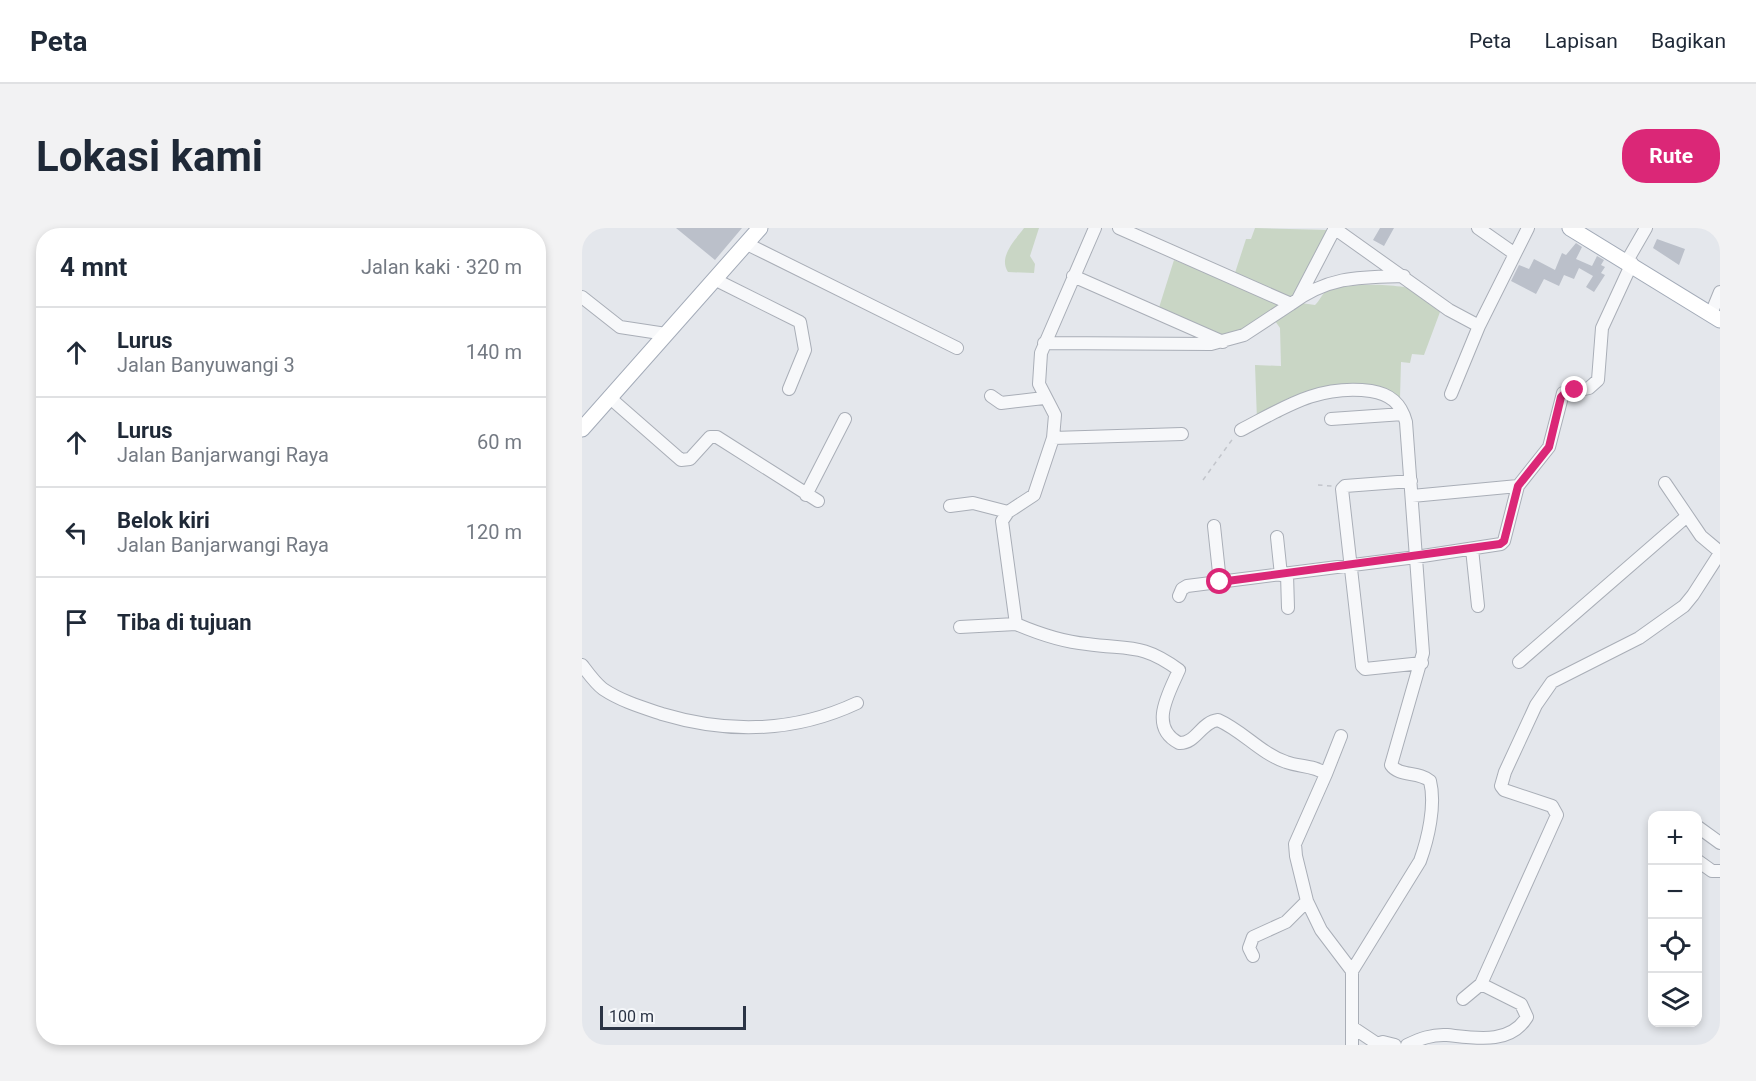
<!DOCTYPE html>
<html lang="id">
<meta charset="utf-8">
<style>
body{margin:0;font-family:Roboto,sans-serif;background:#f2f2f3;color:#1f2937}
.controls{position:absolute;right:18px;bottom:18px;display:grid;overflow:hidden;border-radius:12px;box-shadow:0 3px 9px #0003}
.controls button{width:54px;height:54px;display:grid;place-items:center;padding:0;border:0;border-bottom:2px solid #e0e1e3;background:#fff;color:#1f2937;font:30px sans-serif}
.scale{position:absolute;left:18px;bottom:15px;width:146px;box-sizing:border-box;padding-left:6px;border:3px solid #2b3445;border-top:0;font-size:16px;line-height:21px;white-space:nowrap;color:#2b3445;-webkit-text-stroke:4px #f4f6f9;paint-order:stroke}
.stop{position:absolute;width:18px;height:18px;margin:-14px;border:4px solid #db2777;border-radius:50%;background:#fff}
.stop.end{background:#db2777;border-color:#fff;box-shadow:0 2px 6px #0008}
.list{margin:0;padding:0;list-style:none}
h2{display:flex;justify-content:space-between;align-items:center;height:78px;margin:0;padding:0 24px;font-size:26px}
h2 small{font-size:20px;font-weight:400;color:#747a83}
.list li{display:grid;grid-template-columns:39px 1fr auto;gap:18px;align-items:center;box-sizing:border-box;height:90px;padding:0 24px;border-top:2px solid #e0e1e3}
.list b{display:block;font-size:22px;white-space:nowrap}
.list p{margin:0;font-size:20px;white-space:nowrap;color:#747a83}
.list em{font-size:20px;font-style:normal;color:#747a83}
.icon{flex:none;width:33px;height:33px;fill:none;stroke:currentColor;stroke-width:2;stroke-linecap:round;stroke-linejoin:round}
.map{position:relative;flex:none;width:1138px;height:817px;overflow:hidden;border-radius:24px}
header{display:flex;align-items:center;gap:36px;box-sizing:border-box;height:84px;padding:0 30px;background:#fff;border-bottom:2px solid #e0e1e3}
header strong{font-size:28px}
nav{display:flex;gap:33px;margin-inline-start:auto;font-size:21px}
.intro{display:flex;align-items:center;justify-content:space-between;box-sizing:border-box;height:144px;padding:0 36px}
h1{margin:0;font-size:42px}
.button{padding:15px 27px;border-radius:24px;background:#db2777;color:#fff;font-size:21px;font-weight:700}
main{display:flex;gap:36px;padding:0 36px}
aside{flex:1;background:#fff;border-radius:24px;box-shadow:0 3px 9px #0003}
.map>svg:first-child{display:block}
.green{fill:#c9d6c5}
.building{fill:#bbc0ca}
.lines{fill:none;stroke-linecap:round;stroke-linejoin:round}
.minor-casing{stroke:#a9aeb7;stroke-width:14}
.major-casing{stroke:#a3abb8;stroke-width:17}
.path{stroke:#c2c5cb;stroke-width:1.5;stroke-dasharray:4.5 4.5;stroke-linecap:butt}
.minor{stroke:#f7f8fa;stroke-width:12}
.major{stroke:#fff;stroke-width:15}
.route{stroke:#db2777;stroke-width:8}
</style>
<header>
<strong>Peta</strong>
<nav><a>Peta</a><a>Lapisan</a><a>Bagikan</a></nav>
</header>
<div class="intro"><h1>Lokasi kami</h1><a class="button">Rute</a></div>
<main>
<aside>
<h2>4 mnt<small>Jalan kaki · 320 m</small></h2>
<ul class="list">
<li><svg class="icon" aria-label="ahead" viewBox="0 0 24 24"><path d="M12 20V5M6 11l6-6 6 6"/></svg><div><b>Lurus</b><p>Jalan Banyuwangi 3</p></div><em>140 m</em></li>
<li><svg class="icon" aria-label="ahead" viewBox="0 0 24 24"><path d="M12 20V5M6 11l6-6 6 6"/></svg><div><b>Lurus</b><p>Jalan Banjarwangi Raya</p></div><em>60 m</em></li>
<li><svg class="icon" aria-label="left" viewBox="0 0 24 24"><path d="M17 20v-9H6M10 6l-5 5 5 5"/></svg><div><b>Belok kiri</b><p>Jalan Banjarwangi Raya</p></div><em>120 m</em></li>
<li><svg class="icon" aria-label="arrive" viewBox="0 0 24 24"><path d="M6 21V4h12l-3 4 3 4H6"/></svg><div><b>Tiba di tujuan</b></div></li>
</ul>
</aside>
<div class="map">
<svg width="1138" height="817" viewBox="0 0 1138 817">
<rect width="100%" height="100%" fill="#e4e7ec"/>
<path class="green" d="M442,0H457L448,28L453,36L452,45L426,44C416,29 433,12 442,0Z
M673,0L746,2L719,75L733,77C738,73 739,66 745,63C759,54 824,55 839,64C847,68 855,75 858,84L842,127L830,126L828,135L819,134L818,170C757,156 748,146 698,190L690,188L675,192L673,137L699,138L698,100L691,90L658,113L575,86L592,32L661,59L652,48L664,11H669Z"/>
<path class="building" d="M94,0H160L133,32Z
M798,0H812L802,18L791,12Z
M1075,11L1103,21L1097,37L1071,20Z
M994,15L1000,19L994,31L1010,38L1015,28L1022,32L1019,37L1023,39L1019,45L1023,47L1012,64L1004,59L1011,48L997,40L992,51L982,47L977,58L962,51L954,66L929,53L937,37L947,41L952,31L973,42L980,25L984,27Z"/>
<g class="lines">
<defs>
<path id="minor" d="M513,0L459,125L457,156L473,187L471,210L452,267L426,284L420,293L434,396C455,405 482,414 505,416C548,422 560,415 597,442C587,465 566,499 597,515C614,516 619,494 636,492C661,503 678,525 704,534C717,539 732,537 744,546L713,616L714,628L725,673L739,702L770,743
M752,0L867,82L897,98L946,0
M896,0L933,26
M165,16L375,120
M1045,33L1064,0
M491,48L641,114
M134,52L218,94L223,122L207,161
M0,69L38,99L84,106
M716,71L753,0
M709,76C747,48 778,49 822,48
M1129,86L1138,64
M462,115L629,116L662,107L709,76L537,0
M869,166L897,98
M409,168L419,175L462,170
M27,169L99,232L108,231L128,209H135L236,273
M749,191L821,186
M659,202C703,179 737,156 789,163C808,166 819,175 824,194L841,425L809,537C817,549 837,543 848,553C854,577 846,611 838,633L770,743V817
M471,210L600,206
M829,253L763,258L760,261L780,438L783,441L840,435
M1083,255L1119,308L1138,324
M224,267L263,191
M830,268L936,258
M368,278L391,275L426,284
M632,298L638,354
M695,309L699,347
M890,321L896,378
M705,346L706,380
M597,368L600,361L605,358L834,329L919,316L922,313L936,258L967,219L981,165L1007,160L1016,152L1020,100L1050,35
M378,399L434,396
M937,434L1104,289
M0,437C6,445 13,455 21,461C39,473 59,479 80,486C147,506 211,505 275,475
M744,546L759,508
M1116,599L1138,615
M1116,633L1130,643H1138
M671,728L667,720L671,709L704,694L725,673
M881,771L899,756L975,587L970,578L922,562L919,558L923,544L954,477L970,454L1057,410L1102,378L1111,367L1138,325
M770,799L794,815
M791,817L801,814L813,817
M825,817C838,811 850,806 865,807C893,810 928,817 945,789L939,776L899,756"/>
<path id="major" d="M988,0L1138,92
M0,201L178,0"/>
</defs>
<use href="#minor" class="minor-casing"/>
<use href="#major" class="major-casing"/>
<path class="path" d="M621,252L652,209
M736,257L750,258"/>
<use href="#minor" class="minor"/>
<use href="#major" class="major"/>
</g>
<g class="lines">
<path class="route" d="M638,354L918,316L922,313L936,258L967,219L979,169L985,163L993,162"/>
</g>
</svg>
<div class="controls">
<button>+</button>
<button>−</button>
<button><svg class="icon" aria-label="locate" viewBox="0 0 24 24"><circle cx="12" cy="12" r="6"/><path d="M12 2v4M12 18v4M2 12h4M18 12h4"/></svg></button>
<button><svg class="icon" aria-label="layers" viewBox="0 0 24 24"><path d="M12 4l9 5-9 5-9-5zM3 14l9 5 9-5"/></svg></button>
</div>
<div class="scale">100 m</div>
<div class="stop" style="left:638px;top:354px"></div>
<div class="stop end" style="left:993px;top:162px"></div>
</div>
</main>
